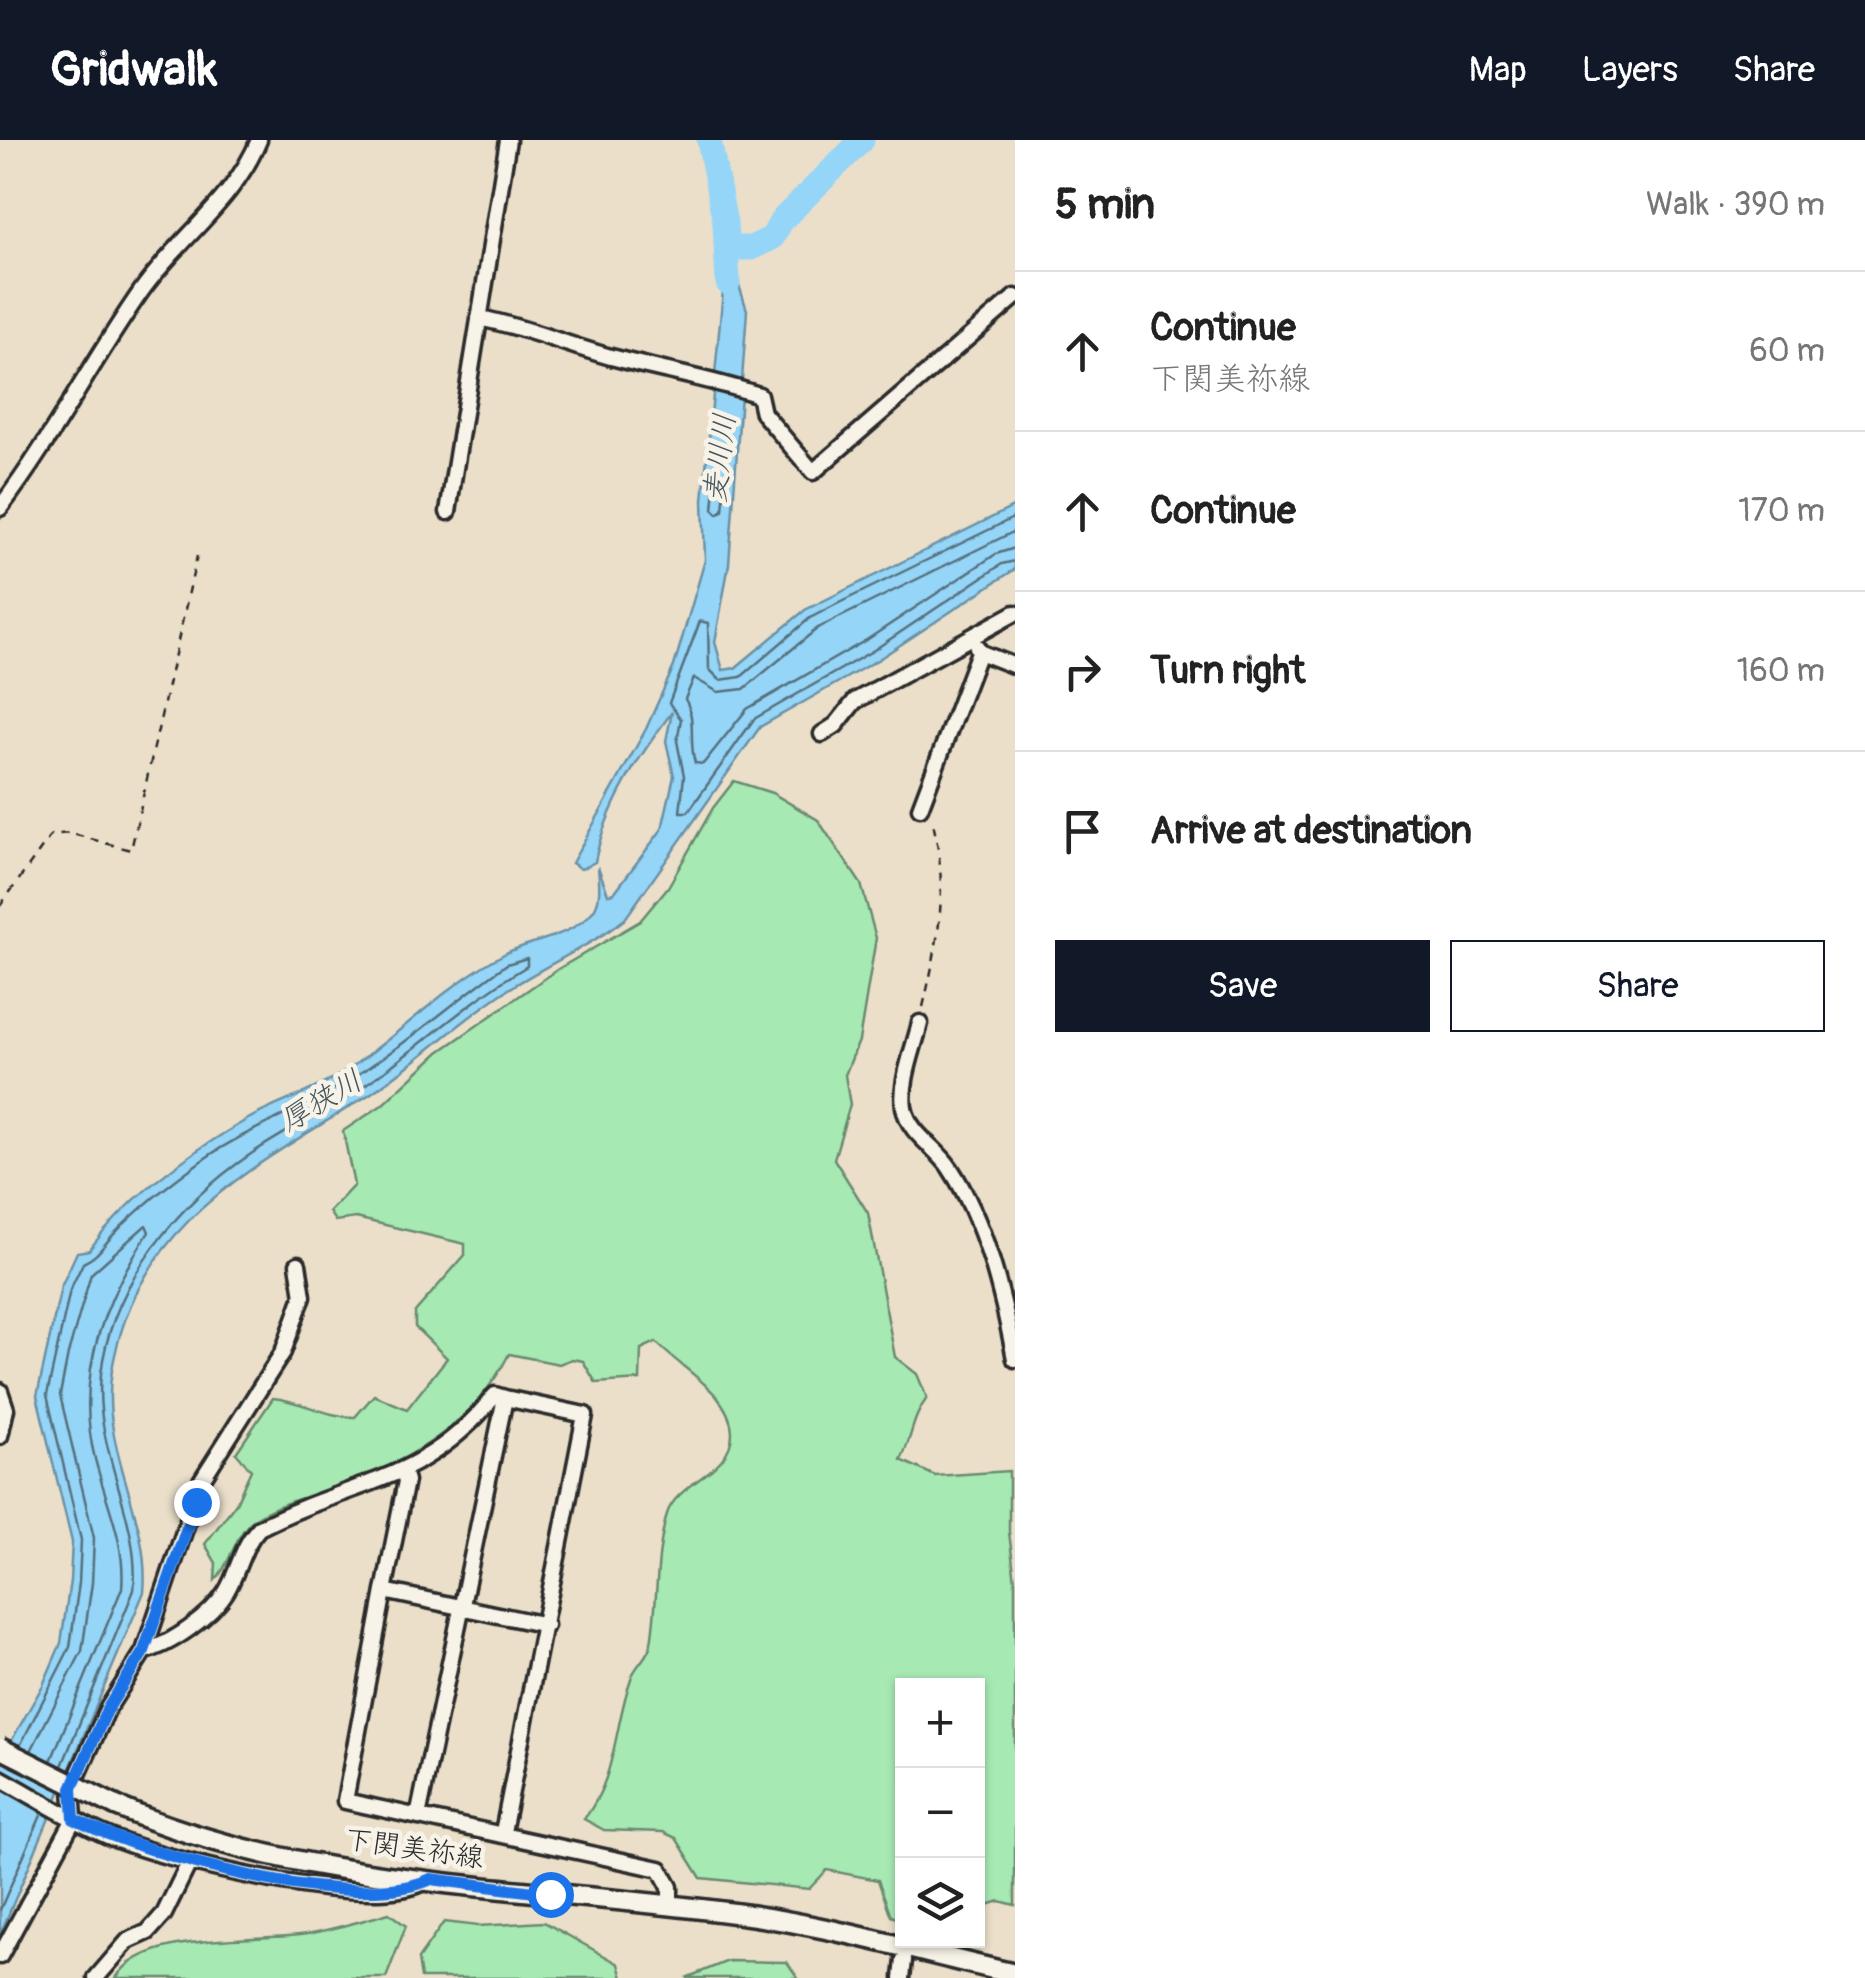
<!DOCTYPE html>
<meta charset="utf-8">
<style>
body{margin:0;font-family:Pangolin,"Klee One",sans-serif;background:#f2f2f2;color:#222}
.controls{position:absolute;right:30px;bottom:30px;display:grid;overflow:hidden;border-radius:0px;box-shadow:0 2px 8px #0004}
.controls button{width:90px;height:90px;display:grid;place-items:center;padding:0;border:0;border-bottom:2px solid #e0e0e0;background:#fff;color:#222;font:50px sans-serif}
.stop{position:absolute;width:30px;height:30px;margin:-22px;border:8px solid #1a73e8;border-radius:50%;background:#fff}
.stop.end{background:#1a73e8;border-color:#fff;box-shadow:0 2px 10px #0008}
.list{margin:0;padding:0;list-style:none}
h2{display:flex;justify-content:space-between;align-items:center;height:130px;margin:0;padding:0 40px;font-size:42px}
h2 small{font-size:32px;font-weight:400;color:#767676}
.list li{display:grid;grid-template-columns:65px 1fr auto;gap:30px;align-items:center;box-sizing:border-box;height:160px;padding:0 40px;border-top:2px solid #e0e0e0}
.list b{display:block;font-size:38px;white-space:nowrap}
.list p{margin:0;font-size:32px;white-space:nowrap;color:#767676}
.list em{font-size:32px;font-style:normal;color:#767676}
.actions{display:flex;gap:20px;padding:30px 40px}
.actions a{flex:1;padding:22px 0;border:2px solid #111827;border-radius:0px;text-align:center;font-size:35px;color:#111827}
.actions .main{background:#111827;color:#fff}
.icon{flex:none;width:55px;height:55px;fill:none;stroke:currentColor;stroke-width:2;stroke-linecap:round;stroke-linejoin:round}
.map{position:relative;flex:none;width:1015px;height:1838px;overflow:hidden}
header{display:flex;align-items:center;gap:60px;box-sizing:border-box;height:140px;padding:0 50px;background:#111827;color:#fff}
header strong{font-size:48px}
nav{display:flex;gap:55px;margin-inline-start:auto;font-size:35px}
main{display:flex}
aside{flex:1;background:#fff}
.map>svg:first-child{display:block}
.green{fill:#a7e9b3;stroke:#698a6f;stroke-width:2.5}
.water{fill:#95d5f7;stroke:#6b91a5;stroke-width:2.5}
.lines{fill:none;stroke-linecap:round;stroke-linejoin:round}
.shore{stroke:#556f7d;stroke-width:2.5}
.river{stroke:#95d5f7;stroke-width:25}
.minor-casing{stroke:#2b2b2b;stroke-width:21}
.major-casing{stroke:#2b2b2b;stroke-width:25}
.path{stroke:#2b2b2b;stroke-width:2.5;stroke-dasharray:8 8;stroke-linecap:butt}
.minor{stroke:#f7f3e8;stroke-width:14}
.major{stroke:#f7f3e8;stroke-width:18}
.major-bridge-casing{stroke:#2b2b2b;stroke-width:25;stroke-linecap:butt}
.major-bridge{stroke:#f7f3e8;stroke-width:18}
.route{stroke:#1a73e8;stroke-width:12}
.labels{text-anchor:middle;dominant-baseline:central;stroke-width:9;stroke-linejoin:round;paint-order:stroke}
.street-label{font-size:28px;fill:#2b2b2b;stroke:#f7f3e8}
.water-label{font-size:30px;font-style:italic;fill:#46565e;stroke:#f7f3e8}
</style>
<header>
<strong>Gridwalk</strong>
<nav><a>Map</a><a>Layers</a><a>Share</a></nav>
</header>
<main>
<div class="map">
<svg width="1015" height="1838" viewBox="0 0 1015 1838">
<rect width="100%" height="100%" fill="#ebdfca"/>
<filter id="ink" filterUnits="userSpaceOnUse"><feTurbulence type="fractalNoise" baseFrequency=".01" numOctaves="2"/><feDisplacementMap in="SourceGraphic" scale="20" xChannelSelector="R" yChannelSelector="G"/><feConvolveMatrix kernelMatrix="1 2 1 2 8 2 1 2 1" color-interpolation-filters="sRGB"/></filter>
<g filter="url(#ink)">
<path class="green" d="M734,641L772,653L818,680L861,744L876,798L859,901L845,935L850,965L834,1019L868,1073L895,1217L917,1234L927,1258C912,1278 912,1298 901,1320L935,1336L1009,1331V1392L1015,1441V1765L1000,1761L978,1768V1546H902V1780L891,1776L878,1740L827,1730L809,1749L701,1738L676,1698L663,1692L604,1690L584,1679C617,1638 614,1584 632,1536C637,1524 649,1516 651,1503C658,1460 655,1417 667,1374C677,1342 732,1332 732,1293C731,1252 679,1228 656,1202L641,1209L640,1240L596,1243L583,1221L572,1219L559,1224L509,1214C475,1282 414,1319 344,1345C315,1356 284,1360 257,1377C234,1392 233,1422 215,1440L216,1423L205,1404L236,1363L251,1330L236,1313L273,1258C302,1261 326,1277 355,1277L374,1255L407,1269L447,1218L415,1187V1172L465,1115V1104L356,1078L335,1081L329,1072L354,1045L343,991L382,965L439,912L558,829L640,781L668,747L713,668Z
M389,1773L406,1786L386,1838H116C144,1790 260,1802 307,1794C335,1789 362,1781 389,1773Z
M444,1782L478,1786L544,1782L619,1824L623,1838H421L418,1819Z
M728,1821L787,1822L798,1838H686Z"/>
<path class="water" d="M727,108L747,170L729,424L715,502L723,530L735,528L805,470L1015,366V429L879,519L760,587L625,779C589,807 547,824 509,849C460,880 418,922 370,954C255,1028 138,1079 112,1230C99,1308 151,1376 144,1452L0,1795V1621L43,1545L61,1503L70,1441L72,1402L37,1256L61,1147L77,1112L89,1110C129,1056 190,1012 248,979C279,962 313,952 344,932C398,897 446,844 504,814C531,800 573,797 593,771C602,760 599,740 598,727L608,754L614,753L662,689L674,636L666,601L672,572C639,616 605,667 595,722L581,729L572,723L646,589L674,526L705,420L703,360Z"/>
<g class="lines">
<path class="shore" d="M723,321L727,326L723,370L718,374L713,369L717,325Z
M1015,377L837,464L810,478L741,537L720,540L709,529L708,483L700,481L669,563L681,579L677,601L684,636L680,672H688L754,579L874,510L1002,424L1015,421
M1015,391L818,488L744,549L718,552L694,538L685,559C697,580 688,600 695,623L703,624L747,569L868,499L996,414L1015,408
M20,1606L70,1507L79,1443L81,1400L47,1255L70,1150L83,1123C99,1116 103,1105 115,1093C142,1065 173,1041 204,1019C249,988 300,971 346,942C402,908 453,862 507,824L527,818V826C470,860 422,905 368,943C331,970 288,988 251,1014C178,1063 111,1144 101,1234C93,1310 141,1376 134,1450L62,1626
M31,1611L82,1511L92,1443L94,1398L60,1255L68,1214L91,1134L146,1085L149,1092C103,1160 74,1237 95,1319C106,1363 126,1402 122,1448L51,1621
M0,1770L42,1673"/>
<path class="river" d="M709,0L725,83L728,143
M727,108H751L772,98L782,80L862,0"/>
<defs>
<path id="minor" d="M479,178C527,187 568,206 615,218C663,231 711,239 759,255L763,273L813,332L1015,157
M0,368C53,298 92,221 142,150C180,97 234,61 259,0
M448,372L508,0
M977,507L979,512L1015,526
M822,594L836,585L855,561L1015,473
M920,668L979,512
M920,883C914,908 900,942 904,967C909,995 936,1006 950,1028C986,1083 1003,1156 1015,1219
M0,1251L6,1269L0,1296
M384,1451L406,1341L403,1331
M546,1485L384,1451L345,1661L660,1729L670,1747V1766
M144,1511C171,1505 211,1476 226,1452C239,1431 241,1407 259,1388C351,1340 424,1345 495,1255L505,1258
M0,1638C35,1657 71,1680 108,1696C165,1721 367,1770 422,1743
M418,1677L505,1258L585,1275L503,1692
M0,1816L74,1679L72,1648L108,1568L144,1511L201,1341L283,1212L303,1156L298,1124
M96,1838L128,1801L148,1792L164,1774L189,1723
M902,1838L904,1820"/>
<path id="major" d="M116,1666C309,1749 528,1745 734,1773C829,1785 922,1813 1015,1834"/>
</defs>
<use href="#minor" class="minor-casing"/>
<use href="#major" class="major-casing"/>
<path class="path" d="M0,766L51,695L69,693L131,710L197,416
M923,867C939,800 949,747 932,679"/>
<use href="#minor" class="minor"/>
<use href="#major" class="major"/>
<defs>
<path id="major-bridge" d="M0,1608L116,1666"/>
</defs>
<use href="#major-bridge" class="major-bridge-casing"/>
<use href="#major-bridge" class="major-bridge"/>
</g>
</g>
<g class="lines" filter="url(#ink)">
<path class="route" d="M196,1362L144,1511L108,1568L72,1648L74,1679C147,1716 355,1775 431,1739L550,1754"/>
</g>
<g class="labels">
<g class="street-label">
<text transform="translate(414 1709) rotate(8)">下関美祢線</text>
</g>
<g class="water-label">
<text transform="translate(720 318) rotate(-83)">麦川川</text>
<text transform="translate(321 961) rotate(-31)">厚狭川</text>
</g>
</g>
</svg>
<div class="controls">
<button>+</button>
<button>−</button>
<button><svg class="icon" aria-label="layers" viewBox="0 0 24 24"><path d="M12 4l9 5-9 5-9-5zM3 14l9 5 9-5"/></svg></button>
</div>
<div class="stop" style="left:550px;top:1754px"></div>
<div class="stop end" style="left:196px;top:1362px"></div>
</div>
<aside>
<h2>5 min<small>Walk · 390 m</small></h2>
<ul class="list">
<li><svg class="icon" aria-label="ahead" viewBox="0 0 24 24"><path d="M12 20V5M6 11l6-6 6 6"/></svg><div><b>Continue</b><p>下関美祢線</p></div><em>60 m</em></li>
<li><svg class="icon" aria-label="ahead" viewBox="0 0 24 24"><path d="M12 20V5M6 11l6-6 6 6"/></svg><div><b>Continue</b></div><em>170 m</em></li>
<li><svg class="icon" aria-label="right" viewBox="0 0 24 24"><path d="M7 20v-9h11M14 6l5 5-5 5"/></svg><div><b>Turn right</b></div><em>160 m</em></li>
<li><svg class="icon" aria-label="arrive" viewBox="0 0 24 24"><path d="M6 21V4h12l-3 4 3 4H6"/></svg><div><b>Arrive at destination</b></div></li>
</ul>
<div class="actions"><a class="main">Save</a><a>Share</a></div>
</aside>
</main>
